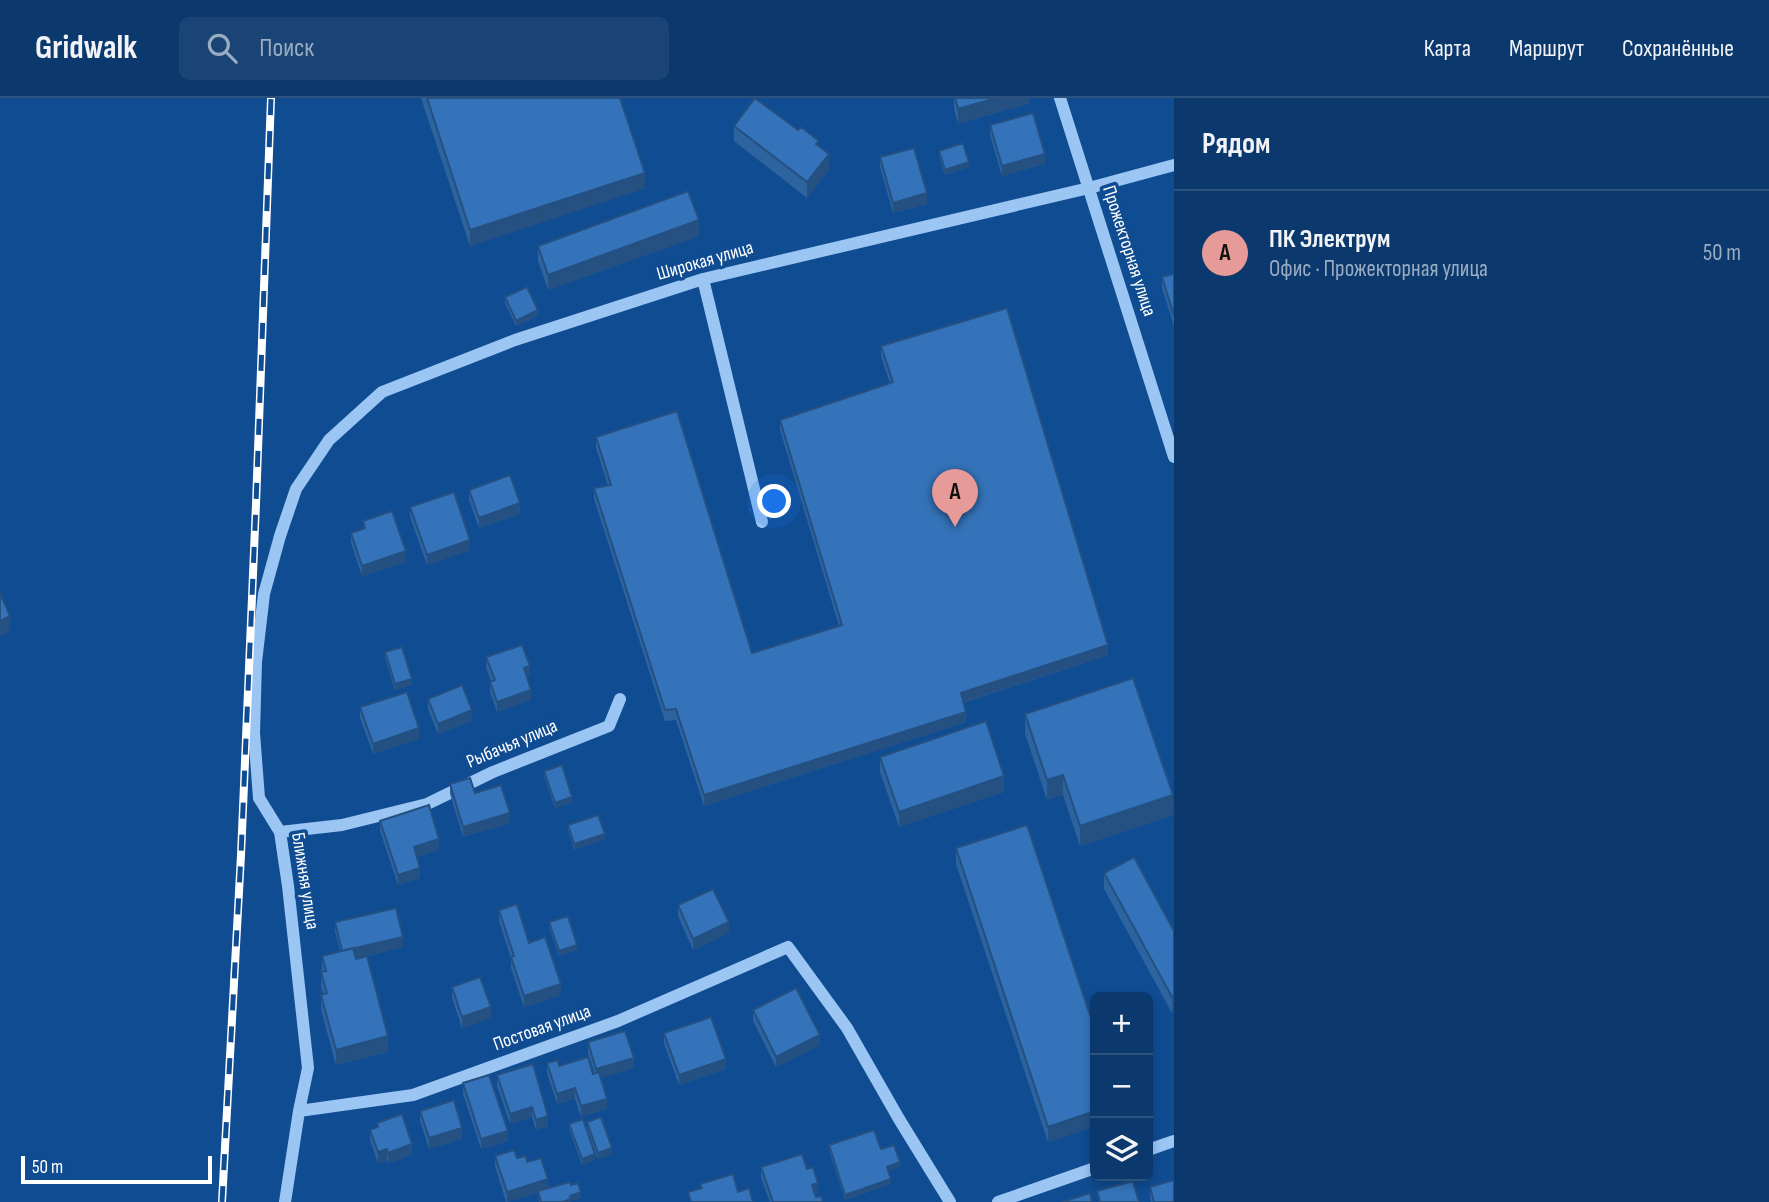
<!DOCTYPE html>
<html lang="ru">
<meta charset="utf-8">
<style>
body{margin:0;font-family:"Sofia Sans Condensed",sans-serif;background:#1a4475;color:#f1f3f6}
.controls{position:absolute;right:21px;bottom:21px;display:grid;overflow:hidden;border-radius:10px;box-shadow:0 4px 10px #0003}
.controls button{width:63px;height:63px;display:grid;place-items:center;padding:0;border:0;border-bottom:2px solid #2c5380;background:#0c396d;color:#f1f3f6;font:35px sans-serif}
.scale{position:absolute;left:21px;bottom:18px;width:191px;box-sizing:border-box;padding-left:7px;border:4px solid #fff;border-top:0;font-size:19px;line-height:24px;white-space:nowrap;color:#fff;-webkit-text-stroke:5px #104c91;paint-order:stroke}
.you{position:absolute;left:775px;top:404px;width:24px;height:24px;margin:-18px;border:5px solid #fff;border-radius:50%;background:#1a73e8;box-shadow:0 0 0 10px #1a73e833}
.badge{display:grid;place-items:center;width:46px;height:46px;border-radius:50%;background:#e69b98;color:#111;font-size:23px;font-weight:700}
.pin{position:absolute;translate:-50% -58px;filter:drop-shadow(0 2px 4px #0008)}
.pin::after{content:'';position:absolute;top:37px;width:24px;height:21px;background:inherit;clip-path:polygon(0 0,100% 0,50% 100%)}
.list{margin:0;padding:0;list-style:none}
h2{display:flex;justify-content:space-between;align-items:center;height:91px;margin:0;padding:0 28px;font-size:30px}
h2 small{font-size:23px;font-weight:400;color:#9aacc2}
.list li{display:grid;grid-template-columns:46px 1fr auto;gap:21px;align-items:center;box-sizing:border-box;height:126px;padding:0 28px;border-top:2px solid #2c5380}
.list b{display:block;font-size:26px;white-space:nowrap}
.list p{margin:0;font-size:23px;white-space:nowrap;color:#9aacc2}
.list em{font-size:23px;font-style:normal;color:#9aacc2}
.icon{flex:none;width:38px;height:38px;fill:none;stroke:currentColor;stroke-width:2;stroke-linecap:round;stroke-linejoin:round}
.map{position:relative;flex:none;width:1174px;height:1104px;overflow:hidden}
header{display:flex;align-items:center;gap:42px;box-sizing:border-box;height:98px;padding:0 35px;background:#0c396d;border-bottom:2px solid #2c5380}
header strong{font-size:33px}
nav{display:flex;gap:38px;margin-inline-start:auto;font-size:24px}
.search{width:490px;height:63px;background:#1a4475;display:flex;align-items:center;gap:18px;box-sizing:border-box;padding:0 24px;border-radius:10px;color:#9aacc2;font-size:26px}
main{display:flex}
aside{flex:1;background:#0c396d}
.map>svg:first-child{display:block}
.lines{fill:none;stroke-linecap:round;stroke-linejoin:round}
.minor{stroke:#9bc5f3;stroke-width:12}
.rail-casing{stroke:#fff;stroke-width:8}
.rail{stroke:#104c91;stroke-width:5;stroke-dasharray:16;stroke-linecap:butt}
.wall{fill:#2d639f}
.shaded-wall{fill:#245082}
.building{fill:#3473b9;stroke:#245082;stroke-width:2}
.labels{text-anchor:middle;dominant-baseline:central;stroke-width:7;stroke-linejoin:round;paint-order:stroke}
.street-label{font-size:19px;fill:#fff;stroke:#104c91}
</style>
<header>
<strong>Gridwalk</strong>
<div class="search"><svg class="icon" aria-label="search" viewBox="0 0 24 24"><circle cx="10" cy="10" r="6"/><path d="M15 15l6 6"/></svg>Поиск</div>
<nav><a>Карта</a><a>Маршрут</a><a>Сохранённые</a></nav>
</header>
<main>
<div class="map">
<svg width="1174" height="1104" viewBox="0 0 1174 1104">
<rect width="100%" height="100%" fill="#104c91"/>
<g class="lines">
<path class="minor" d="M1060,0L1174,359
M703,181L762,424
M280,734L342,727L427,706L493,674L609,628L620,601
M299,1013L413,997L618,923L788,849L847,930L899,1021L950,1104
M1148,1052L1174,1043
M285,1104L299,1013L308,970L288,788L280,734L259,700L254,635L256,564L264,496L280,438L296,391L329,342L382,294L515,242L703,181L1089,90L1174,67
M998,1104L1095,1070"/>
<defs>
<path id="rail" d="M222,1104L241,757L256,406L271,0"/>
</defs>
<use href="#rail" class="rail-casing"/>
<use href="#rail" class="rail"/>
</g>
<path class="wall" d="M421,0H620L645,90L470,148Z
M954,0H1030V5L958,26L954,11Z
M990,27L1045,66L1002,78L990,37Z
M734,28L819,49L829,72L807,100L734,43Z
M939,53L969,69L945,77L939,58Z
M880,59L927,106L893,115L880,69Z
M699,138L548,192L538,163V148Z
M1174,176V228L1162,190V179Z
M505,199L538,218L516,228L505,205Z
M881,248L1108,557L963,605L966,624L704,708L676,622L665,623L594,401V390L608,388L596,350V339L752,555L839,528L780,332V322L890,285L881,259Z
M469,392L520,416L479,430L469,402Z
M410,409L470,452L427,467L410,419Z
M363,423L406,464L362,478L351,445V435L363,431Z
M385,554L412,587L395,592L385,560Z
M486,559L530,578L527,579L531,602L497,614L490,594V584L491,583L486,570Z
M428,601L472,623L438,636L428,611Z
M360,609L419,641L373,656L360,620Z
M1025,616L1173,717L1080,748L1063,697L1047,702L1025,636Z
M880,659L1004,694L899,729L880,674Z
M544,673L572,705L555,710L544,678Z
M450,686L510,725L463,739L450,696Z
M380,723L439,752L417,759L420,780L398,787L380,733Z
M568,727L605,741L574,752L568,732Z
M956,750L1095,932V1028L1048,1044L956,766Z
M1104,775L1174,833L1172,915L1104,791Z
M678,807L729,835L693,852L678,818Z
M499,812L529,845L561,897L524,909L511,870V861L499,823Z
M335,824L403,849L356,861L388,954L336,967L321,912V897L323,896L321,890L322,858L340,853L335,834Z
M549,824L577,852L559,858L549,829Z
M452,889L491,920L462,930L452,900Z
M753,912L820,947L776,969L753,923Z
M664,935L726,971L679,987L664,946Z
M588,944L634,970L601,980L607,1011L581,1019L575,1001L557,1006L547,975V965L595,976L588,955Z
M533,966L548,1028L536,1032L532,1019L510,1026L497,988V977Z
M463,985L508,1043L481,1051L463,996Z
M420,1013L462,1041L429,1051L420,1023Z
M587,1024L612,1056L598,1061L587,1030Z
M377,1025L412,1057L388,1065L387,1062L378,1065L370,1042V1032L377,1029Z
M569,1026L595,1062L582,1067L569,1031Z
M829,1047L881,1051L900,1069L888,1073L891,1086L845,1102L829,1052Z
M495,1058L517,1060L527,1064L548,1090L571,1087L581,1100L571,1103V1104H539L538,1095L506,1104L495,1068Z
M761,1069L807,1071L818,1095L815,1096L816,1099L823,1104H770L761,1080Z
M1150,1089L1174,1104H1151L1150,1099Z"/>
<path class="shaded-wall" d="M996,0H1030V5L958,26V11Z
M829,56V72L807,100V84Z
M1045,56V66L1002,78V68Z
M969,64V69L945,77V72Z
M645,75V90L470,148V132Z
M927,95V106L893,115V105Z
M699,122V138L548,192V177Z
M538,212V218L516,228V223Z
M520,405V416L479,430V420Z
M470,442V452L427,467V457Z
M406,453V464L362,478V468Z
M10,518V533L0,538V523Z
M1108,547V557L961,605V595Z
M530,568V578L524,581V570Z
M412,581V587L395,592V586Z
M531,592V602L497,614V604Z
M472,612V623L438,636V626Z
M966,614V624L704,708V697Z
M419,630V641L373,656V646Z
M1063,677V697L1047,702V682Z
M1004,678V694L899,729V714Z
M1173,697V717L1080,748V728Z
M572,699V705L555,710V705Z
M510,715V725L463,739V729Z
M605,736V741L574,752V746Z
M439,741V752L414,760V749Z
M420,770V780L398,787V777Z
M729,824V835L693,852V841Z
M403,839V849L342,864V853Z
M577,847V852L559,858V853Z
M561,886V897L524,909V898Z
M1174,898V914L1172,915V899Z
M491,909V920L462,930V919Z
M820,937V947L776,969V959Z
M388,938V954L336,967V952Z
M634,960V970L596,982V971Z
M726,961V971L679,987V977Z
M575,990V1001L557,1006V996Z
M607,1001V1011L581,1019V1008Z
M532,1009V1019L510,1026V1016Z
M1095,1013V1028L1048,1044V1029Z
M548,1018V1028L536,1032V1022Z
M462,1030V1041L429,1051V1040Z
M508,1033V1043L481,1051V1041Z
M412,1046V1057L388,1065V1055Z
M612,1050V1056L598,1061V1055Z
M387,1051V1062L378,1065V1054Z
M595,1056V1062L582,1067V1061Z
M900,1064V1069L887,1074V1069Z
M548,1081V1092L507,1104V1094Z
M891,1081V1086L845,1102V1097Z
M818,1085V1095L812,1097V1087Z
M581,1094V1100L571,1103V1104H562L570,1098Z"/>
<path class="building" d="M427,0H620L645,75L470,132Z
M755,0L798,32L801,29L819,43L816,46L829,56L807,84L734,28Z
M955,0H996L958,11Z
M1033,15L1045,56L1002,68L990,27Z
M963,45L969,64L945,72L939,53Z
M914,50L927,95L893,105L880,59Z
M688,93L699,122L548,177L538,148Z
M1174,176V218L1162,179Z
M527,189L538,212L516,223L505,199Z
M1007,210L1108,547L961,595L966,614L704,697L676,611L665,612L594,390L611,387L596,339L677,313L752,555L842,527L780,322L893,284L881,248Z
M510,377L520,405L479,420L469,392Z
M454,394L470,442L427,457L410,409Z
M392,413L406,453L362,468L351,435L365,430L363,423Z
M0,495L10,518L0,523Z
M522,547L530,568L524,570L531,592L497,604L490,584L495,582L486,559Z
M402,549L412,581L395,586L385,554Z
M1133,580L1173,697L1080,728L1063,677L1047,682L1025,616Z
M462,587L472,612L438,626L428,601Z
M407,594L419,630L373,646L360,609Z
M986,623L1004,678L899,714L880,659Z
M562,667L572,699L555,705L544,673Z
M470,680L475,695L501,687L510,715L463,729L450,686Z
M429,707L439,741L414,749L420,770L398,777L380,723Z
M598,717L605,736L574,746L568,727Z
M1027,727L1095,932V1013L1048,1029L956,750Z
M1134,759L1174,833V898L1172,899L1104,775Z
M713,791L729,824L693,841L678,807Z
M517,806L529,845L545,839L561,886L524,898L511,859L514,858L499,812Z
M396,810L403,839L342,853L335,824Z
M568,818L577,847L559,853L549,824Z
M353,850L356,861L367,858L388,938L336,952L321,897L327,895L321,874L326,873L322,858Z
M480,879L491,909L462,919L452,889Z
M796,890L820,937L776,959L753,912Z
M711,919L726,961L679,977L664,935Z
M625,933L634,960L596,971L588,944Z
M588,959L593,976L599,974L607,1001L581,1008L575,990L557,996L547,965L558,962L559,968Z
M533,966L548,1018L536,1022L532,1009L510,1016L497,977Z
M489,977L508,1033L481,1041L463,985Z
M454,1002L462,1030L429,1040L420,1013Z
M402,1016L412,1046L388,1055L387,1051L378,1054L370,1032L378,1029L377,1025Z
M601,1019L612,1050L598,1055L587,1024Z
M583,1021L595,1056L582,1061L569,1026Z
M874,1032L881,1051L894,1047L900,1064L887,1069L891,1081L845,1097L829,1047Z
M514,1052L517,1060L526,1058L527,1064L541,1060L548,1081L507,1094L495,1058Z
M802,1056L807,1071L813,1069L818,1085L812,1087L816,1099L821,1098L823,1104H773L761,1069Z
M733,1076L738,1094L749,1090L753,1104H691L688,1094L702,1090L700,1086Z
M1174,1082V1104H1154L1150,1089Z
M1133,1083L1139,1104H1100L1097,1093Z
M570,1084L571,1087L578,1085L581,1094L570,1098L571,1101L562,1104H541L538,1093Z
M1090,1095L1092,1104H1062Z"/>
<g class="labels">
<g class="street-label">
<text transform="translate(1129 153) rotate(72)">Прожекторная улица</text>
<text transform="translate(705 163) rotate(-16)">Широкая улица</text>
<text transform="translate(512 646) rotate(-23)">Рыбачья улица</text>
<text transform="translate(305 783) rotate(81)">Ближняя улица</text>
<text transform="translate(542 930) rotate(-20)">Постовая улица</text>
</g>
</g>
</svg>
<div class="controls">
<button>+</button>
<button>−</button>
<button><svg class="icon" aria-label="layers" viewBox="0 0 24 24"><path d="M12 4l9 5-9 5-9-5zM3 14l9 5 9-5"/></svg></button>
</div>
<div class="scale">50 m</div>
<div class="you"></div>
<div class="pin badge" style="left:955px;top:429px">A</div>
</div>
<aside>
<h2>Рядом<small></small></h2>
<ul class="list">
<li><span class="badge">A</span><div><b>ПК Электрум</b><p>Офис · Прожекторная улица</p></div><em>50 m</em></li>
</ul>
</aside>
</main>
